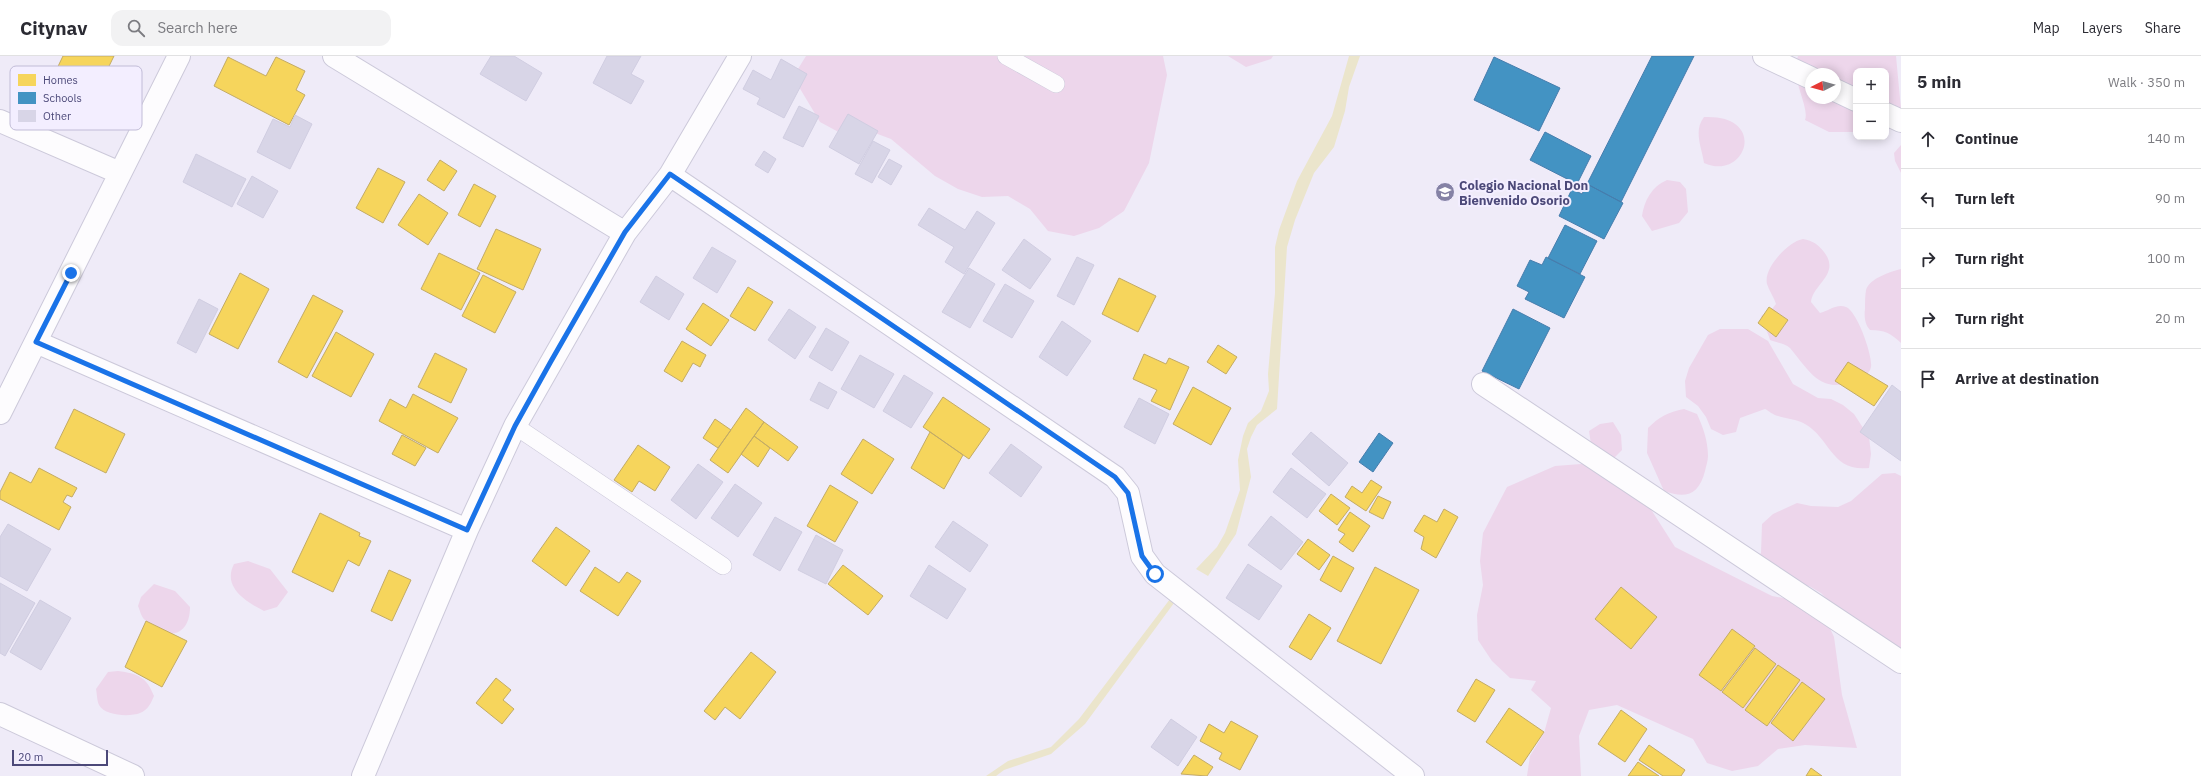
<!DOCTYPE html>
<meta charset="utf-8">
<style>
body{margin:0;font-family:"IBM Plex Sans",sans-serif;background:#f2f2f3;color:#2b2b33}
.controls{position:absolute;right:12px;top:12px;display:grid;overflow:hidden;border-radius:8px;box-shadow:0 2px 10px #0003}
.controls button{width:36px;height:36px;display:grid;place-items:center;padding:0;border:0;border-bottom:1px solid #e1e1e2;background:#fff;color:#2b2b33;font:20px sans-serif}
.compass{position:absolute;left:1805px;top:12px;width:36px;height:36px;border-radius:50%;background:#fff;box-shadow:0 2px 10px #0003;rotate:264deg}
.scale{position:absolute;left:12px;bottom:10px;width:96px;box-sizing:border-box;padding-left:4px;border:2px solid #4c4979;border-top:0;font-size:11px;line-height:14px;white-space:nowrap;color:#4c4979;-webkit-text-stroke:3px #f3eeff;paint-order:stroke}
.stop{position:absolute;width:12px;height:12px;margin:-9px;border:3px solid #1a73e8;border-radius:50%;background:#fff}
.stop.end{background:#1a73e8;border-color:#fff;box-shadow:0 1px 4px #0008}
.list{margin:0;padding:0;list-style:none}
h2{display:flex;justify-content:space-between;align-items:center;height:52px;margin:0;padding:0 16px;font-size:17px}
h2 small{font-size:13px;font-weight:400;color:#7c7c81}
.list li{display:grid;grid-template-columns:26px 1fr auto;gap:12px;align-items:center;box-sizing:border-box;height:60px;padding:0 16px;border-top:1px solid #e1e1e2}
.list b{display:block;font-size:15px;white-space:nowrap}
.list em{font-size:13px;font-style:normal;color:#7c7c81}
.icon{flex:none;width:22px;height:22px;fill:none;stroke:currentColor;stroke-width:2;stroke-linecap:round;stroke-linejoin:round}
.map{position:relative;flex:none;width:1901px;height:720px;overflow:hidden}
header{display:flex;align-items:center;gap:24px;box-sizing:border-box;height:56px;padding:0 20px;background:#fff;border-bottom:1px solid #e1e1e2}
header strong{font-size:19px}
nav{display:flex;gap:22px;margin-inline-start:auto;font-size:14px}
.search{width:280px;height:36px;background:#f2f2f3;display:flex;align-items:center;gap:10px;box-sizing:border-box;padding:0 14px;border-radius:12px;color:#7c7c81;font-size:15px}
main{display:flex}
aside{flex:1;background:#fff}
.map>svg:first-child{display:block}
.green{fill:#edd6eb;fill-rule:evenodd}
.water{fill:#ebe5cc}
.homes{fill:#f6d55c;stroke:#c3ab65}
.schools{fill:#4393c3;stroke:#467dad}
.building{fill:#d8d5e7;stroke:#d0cde1}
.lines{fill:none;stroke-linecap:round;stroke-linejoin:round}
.service-casing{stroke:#ccc9da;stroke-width:18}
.minor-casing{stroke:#ccc9da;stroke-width:24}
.service{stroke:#fdfcfe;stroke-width:17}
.minor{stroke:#fdfcfe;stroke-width:22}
.route{stroke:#1a73e8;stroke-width:5}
.labels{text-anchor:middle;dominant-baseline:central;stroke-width:4;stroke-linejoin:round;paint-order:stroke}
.poi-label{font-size:13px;font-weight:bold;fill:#4c4979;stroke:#f3eeff;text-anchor:start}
.key{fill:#f3eeff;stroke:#c1bcd7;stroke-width:1}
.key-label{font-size:11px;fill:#4c4979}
</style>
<header>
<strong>Citynav</strong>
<div class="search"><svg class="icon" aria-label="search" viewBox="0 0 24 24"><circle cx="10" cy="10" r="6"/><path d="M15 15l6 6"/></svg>Search here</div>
<nav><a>Map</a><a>Layers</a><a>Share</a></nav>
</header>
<main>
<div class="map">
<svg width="1901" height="720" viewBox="0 0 1901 720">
<rect width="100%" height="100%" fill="#efebf8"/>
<path class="green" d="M806,0H1163L1167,19L1149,107L1124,155L1099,172L1074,180L1048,175L1030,153L1008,140L982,141L958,133L935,120L891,83L867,74L844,79L820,66L793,21Z
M1228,0H1273L1271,3L1246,11Z
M1798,0H1896L1901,53L1886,68V15H1856V76H1829L1805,64C1810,51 1789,21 1798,0ZM1811,18H1835V42H1811Z
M1704,61C1769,58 1746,126 1704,107C1702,92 1693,75 1704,61Z
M1901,89V117L1895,105L1894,97Z
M1667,124L1680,126L1686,133L1688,156L1679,167L1652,175L1642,160C1644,145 1652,130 1667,124Z
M1803,183C1813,185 1818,188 1824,196C1841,218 1813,228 1811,246L1820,257C1828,255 1837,247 1846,251C1857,255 1873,300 1871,311C1870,319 1859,323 1853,325C1820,339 1808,313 1790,292C1786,288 1775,286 1770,284C1768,275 1762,269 1761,260L1772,253L1776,248C1774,241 1769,235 1767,228C1763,212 1789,185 1803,183Z
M1901,213V287C1890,277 1885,274 1870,274C1865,269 1864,261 1865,253C1865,247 1865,240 1866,234C1870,222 1890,216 1901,213Z
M1720,273H1748L1768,285L1793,328L1818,342L1831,343L1843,349L1854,358L1869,381L1871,398L1869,412C1831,416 1831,383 1805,368C1796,363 1787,363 1778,360C1773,359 1769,355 1765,353L1740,362L1736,376L1723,379L1711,373L1706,361L1698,350L1686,341L1685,325L1689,312L1708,279Z
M1684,353L1697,358C1703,371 1708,385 1708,400C1708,405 1706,410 1705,415C1699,439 1686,443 1664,435L1647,397L1648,372C1659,361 1668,356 1684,353Z
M1613,366L1621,379L1622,394L1613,403L1631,422L1675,491L1772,540L1799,545L1823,557L1834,581L1842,639L1857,692L1805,689L1778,693L1758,710L1732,715L1707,707L1693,683L1617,649L1589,654L1579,680L1581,720H1527L1530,700L1544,677L1551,652L1531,634L1536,625L1510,622L1492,605L1478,584L1477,559L1483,529L1480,505L1483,477L1507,431L1555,410L1607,406L1591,388L1589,375L1600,368Z
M1895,417L1901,420V608L1868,586L1821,537L1809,530L1783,528L1758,500L1761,497L1762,468L1773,458L1797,447L1811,450L1838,451L1851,445L1882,418Z
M248,505L270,513L288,536L277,551L264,555C246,546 222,531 234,508Z
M154,528L175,535L190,551C190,583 163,585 145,564C141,561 140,554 138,550L141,541Z
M118,615C138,618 146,620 154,640C151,647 148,654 140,657C130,661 105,660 99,649C97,645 97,638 96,633L108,616Z"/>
<path class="water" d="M1349,0H1360L1349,31L1345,55L1334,91L1314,117L1295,164L1287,191L1277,353L1257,369L1251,381L1247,393L1251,421L1236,478L1208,520L1196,513L1217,491L1225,477L1240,434L1238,404L1243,380L1248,367L1261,355L1269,335L1268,318L1275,237V191L1279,174L1297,125L1332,60Z
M1170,543L1174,547L1085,668L1051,698L1004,714L996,720H986L1008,705L1051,691L1079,663Z"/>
<path class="homes" d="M63,0H114L93,43L52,23Z
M228,1L266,20L276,1L305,15L296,34L305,39L289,69L214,30Z
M440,104L457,115L444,135L427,124Z
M378,112L405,126L383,167L356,152Z
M474,128L496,140L480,171L458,159Z
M419,138L448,157L428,189L398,169Z
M496,173L541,193L523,234L477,213Z
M439,197L480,217L461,254L421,233Z
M240,217L269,233L238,293L209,278Z
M483,219L516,236L495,277L462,260Z
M1119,222L1156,240L1138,276L1102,258Z
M748,231L773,246L755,275L730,260Z
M313,239L343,255L307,322L278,306Z
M703,247L729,264L711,290L686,273Z
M1769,251L1788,264L1776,281L1758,267Z
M336,276L374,298L351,341L312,320Z
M682,285L706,299L700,311L693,307L682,326L664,315Z
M1218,289L1237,301L1226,318L1207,306Z
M435,297L467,313L451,347L418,331Z
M1144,298L1166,308L1169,302L1189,311L1170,354L1151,345L1157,334L1133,323Z
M1848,306L1888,330L1874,350L1835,325Z
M1193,331L1231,352L1211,389L1173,368Z
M413,338L458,362L438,397L379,365L390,343L406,352Z
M943,341L990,373L969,403L923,371Z
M746,352L764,366L728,417L710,404Z
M74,353L125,378L106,417L55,392Z
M715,363L731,374L718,392L703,382Z
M764,366L798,391L788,405L754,380Z
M930,376L963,399L944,433L911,412Z
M402,379L426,392L415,410L392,398Z
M754,380L770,392L758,411L741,398Z
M863,383L894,403L872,438L841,418Z
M638,389L670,411L655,435L639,425L632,436L614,424Z
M39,412L77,432L72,441L67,439L63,446L71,451L59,474L0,443V436L10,416L31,427Z
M1371,424L1382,431L1366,455L1345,441L1352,430L1362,437Z
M830,429L858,446L835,486L807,470Z
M1331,438L1350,452L1337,469L1319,455Z
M1378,440L1391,446L1383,463L1369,456Z
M1444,453L1458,461L1436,502L1421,493L1424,481L1414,475L1424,459L1437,466Z
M1350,456L1370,470L1353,496L1339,486L1345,478L1338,474Z
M320,457L360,477L359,480L371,485L359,510L348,504L333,536L292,516Z
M556,471L590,495L566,530L532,505Z
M1308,483L1330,499L1319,514L1297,498Z
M1333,500L1354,512L1341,536L1320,524Z
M843,509L883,540L868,559L828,528Z
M595,511L619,527L627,516L641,525L618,560L580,535Z
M1375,511L1419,534L1381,608L1337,585Z
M389,514L411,524L392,565L371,555Z
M1621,531L1657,561L1631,593L1595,563Z
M1309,558L1331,572L1311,604L1289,591Z
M146,565L187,585L162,631L125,611Z
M1732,573L1755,590L1721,635L1699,619Z
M1755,592L1776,608L1743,652L1722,636Z
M751,596L776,616L740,663L725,651L715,664L704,655Z
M1778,609L1800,624L1767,670L1745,654Z
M496,622L511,634L503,644L514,653L502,668L476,647Z
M1476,623L1495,634L1475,666L1457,655Z
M1802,626L1825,643L1793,685L1771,667Z
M1509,652L1544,676L1521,710L1486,686Z
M1621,654L1647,673L1625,706L1598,688Z
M1231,665L1258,680L1240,714L1219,703L1222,697L1200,685L1209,668L1224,677Z
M1649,689L1685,714L1681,720H1663L1639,704Z
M1194,699L1213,711L1207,720L1181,718Z
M1638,706L1659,720H1628Z
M1811,712L1822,720H1806Z"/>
<path class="schools" d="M1652,0H1694L1621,146L1587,128Z
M1494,1L1560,32L1539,75L1474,44Z
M1545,76L1591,100L1577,128L1530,104Z
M1587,128L1623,147L1604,183L1559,160L1572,133L1582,138Z
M1565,169L1597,185L1580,218L1548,202Z
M1546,201L1585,221L1564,262L1525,243L1529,236L1517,230L1530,204L1542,209Z
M1513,253L1550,272L1519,333L1482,315Z
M1379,377L1393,387L1373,416L1359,406Z"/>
<path class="building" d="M491,0H514L542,17L526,45L480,18Z
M607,0H641L631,18L644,25L631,48L593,27Z
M781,3L807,18L784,62L757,48L760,42L743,33L753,14L771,24Z
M799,50L819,60L803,91L783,82Z
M848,58L878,75L859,108L829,91Z
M295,59L312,68L290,113L257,96L273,63L290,71Z
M873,85L890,94L872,127L855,118Z
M764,95L776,103L768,117L755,109Z
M196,98L246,123L232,151L183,126Z
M889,103L902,110L891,129L878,121Z
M252,120L278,135L263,162L237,148Z
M929,152L965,174L977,155L995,167L964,218L945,206L954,191L918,169Z
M1024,183L1051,203L1030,233L1002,214Z
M712,191L736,205L717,237L693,222Z
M1077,201L1094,209L1074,249L1057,240Z
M969,212L995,228L970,272L942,256Z
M656,220L684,238L669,264L640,246Z
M1005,228L1034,245L1012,282L983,265Z
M199,243L218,253L196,297L177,287Z
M789,253L816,271L795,303L768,284Z
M1062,265L1091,285L1067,320L1039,301Z
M826,272L849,286L832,315L809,301Z
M860,299L894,318L874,352L841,333Z
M904,319L933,337L911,372L883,355Z
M819,326L837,336L828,353L810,344Z
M1892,329L1901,336V405L1860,376Z
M1139,342L1169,358L1155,388L1124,371Z
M1311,376L1348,407L1329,430L1292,398Z
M1011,388L1042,411L1021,441L989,417Z
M698,408L723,426L696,463L671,444Z
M1291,412L1326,438L1307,462L1273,436Z
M735,428L762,447L738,481L711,462Z
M1271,460L1303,486L1281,514L1248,489Z
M775,461L802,476L780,515L753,499Z
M953,465L988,489L970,516L935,491Z
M8,468L51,493L27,535L0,520V481Z
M816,479L843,494L826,528L798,514Z
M1248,508L1282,530L1259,564L1226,542Z
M929,509L966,533L947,563L910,540Z
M0,527L35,547L5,600L0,597Z
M40,544L71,562L41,614L10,596Z
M1171,663L1197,681L1178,710L1151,691Z"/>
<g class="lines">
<defs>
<path id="service" d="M1006,0L1056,28
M515,370L723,510"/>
<path id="minor" d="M334,0L625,177
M1764,0L1811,22
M1835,34L1856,44
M1886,58L1901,65
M0,65L120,117
M670,119L1115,421L1128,437L1142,500L1155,518L1413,720
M36,286L467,474
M1483,328L1901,606
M0,357L179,0
M0,658L133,720
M363,720L467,474L515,370L625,177L670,119L740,0"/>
</defs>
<use href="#service" class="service-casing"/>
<use href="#minor" class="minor-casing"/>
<use href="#service" class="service"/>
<use href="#minor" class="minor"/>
</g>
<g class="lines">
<path class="route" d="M71,217L36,286L467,474L515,370L550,307L625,176L670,118L1115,421L1128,437L1142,500L1155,518"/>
</g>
<defs>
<symbol id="school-disc" viewBox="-11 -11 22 22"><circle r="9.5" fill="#8582a5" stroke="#f3eeff"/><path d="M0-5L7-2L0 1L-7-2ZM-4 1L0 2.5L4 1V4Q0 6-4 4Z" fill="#fff"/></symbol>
</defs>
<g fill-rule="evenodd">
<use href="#school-disc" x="1434" y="125" width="22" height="22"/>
</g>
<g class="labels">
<g class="poi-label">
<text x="1459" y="129">Colegio Nacional Don<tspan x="1459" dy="15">Bienvenido Osorio</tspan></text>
</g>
</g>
<rect x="10" y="10" width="132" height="64" rx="6" class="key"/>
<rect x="18" y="18" width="18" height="12" fill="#f6d55c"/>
<rect x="18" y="36" width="18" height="12" fill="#4393c3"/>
<rect x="18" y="54" width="18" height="12" fill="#d8d5e7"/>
<g class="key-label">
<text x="43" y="28">Homes</text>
<text x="43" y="46">Schools</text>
<text x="43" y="64">Other</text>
</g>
</svg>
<div class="controls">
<button>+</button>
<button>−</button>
</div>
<svg class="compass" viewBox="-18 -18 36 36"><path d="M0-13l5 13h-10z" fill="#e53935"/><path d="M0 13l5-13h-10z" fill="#7c7c81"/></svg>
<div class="scale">20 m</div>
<div class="stop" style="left:1155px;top:518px"></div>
<div class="stop end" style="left:71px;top:217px"></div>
</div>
<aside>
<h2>5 min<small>Walk · 350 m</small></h2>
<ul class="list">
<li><svg class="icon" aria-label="ahead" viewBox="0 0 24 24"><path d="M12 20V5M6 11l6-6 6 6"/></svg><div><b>Continue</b></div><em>140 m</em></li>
<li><svg class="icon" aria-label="left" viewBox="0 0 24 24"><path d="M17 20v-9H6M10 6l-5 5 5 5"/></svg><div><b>Turn left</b></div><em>90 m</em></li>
<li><svg class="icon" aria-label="right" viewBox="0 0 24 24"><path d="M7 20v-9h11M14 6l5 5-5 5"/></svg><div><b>Turn right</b></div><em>100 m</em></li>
<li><svg class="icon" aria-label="right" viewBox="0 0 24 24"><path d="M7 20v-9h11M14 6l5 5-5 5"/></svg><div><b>Turn right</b></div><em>20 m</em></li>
<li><svg class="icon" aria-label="arrive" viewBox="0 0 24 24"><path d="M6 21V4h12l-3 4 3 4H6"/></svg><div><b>Arrive at destination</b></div></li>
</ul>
</aside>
</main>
